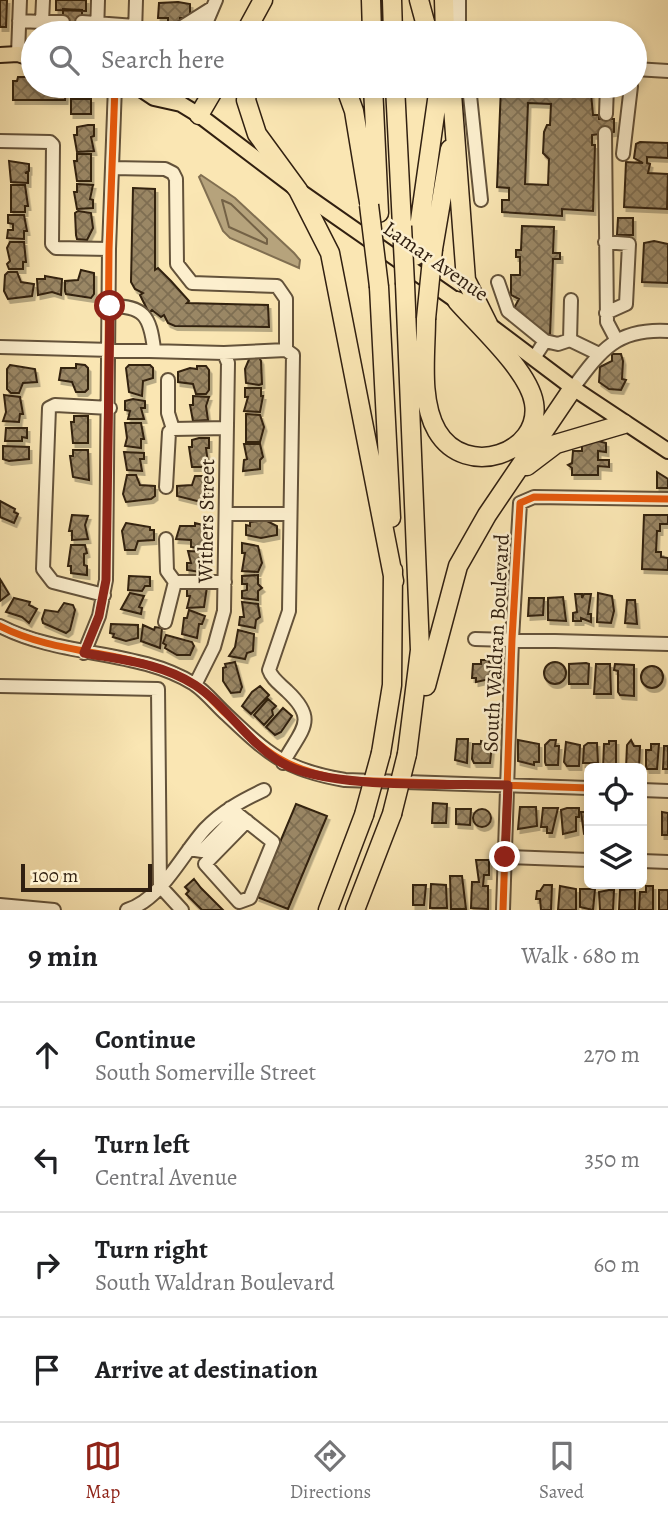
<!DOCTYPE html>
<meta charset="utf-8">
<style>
body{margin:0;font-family:Alegreya,serif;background:#f2f2f2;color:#202124}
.controls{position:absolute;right:21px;bottom:21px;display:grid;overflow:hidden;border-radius:10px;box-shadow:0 4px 10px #0003}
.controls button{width:63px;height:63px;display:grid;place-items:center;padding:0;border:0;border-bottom:2px solid #e0e0e0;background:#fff;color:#202124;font:35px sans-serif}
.scale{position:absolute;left:21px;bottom:18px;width:131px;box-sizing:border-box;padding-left:7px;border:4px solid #312011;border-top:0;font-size:19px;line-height:24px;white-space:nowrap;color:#312011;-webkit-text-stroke:5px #fcefce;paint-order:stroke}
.stop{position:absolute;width:21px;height:21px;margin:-16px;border:5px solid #8f2418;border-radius:50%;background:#fff}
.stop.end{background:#8f2418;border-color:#fff;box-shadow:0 2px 7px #0008}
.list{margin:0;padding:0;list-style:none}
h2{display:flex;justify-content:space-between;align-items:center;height:91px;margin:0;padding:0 28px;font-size:30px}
h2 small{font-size:23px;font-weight:400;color:#757577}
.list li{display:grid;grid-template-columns:46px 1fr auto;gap:21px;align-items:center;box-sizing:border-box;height:105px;padding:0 28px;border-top:2px solid #e0e0e0}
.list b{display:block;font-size:26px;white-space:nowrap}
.list p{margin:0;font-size:23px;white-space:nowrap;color:#757577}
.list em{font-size:23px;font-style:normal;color:#757577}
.icon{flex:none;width:38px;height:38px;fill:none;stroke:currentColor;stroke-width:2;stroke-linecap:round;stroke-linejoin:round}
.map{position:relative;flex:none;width:668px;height:910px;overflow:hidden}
.search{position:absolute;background:#fff;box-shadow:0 4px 10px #0003;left:21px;right:21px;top:21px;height:77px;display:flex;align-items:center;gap:18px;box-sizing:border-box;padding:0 24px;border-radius:38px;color:#757577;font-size:26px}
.sheet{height:511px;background:#fff}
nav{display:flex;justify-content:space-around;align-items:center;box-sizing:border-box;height:98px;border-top:2px solid #e0e0e0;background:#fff;font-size:19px;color:#757577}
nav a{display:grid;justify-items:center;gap:4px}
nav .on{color:#8f2418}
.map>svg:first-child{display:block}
.water{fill:#b6a37c;stroke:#816f51;stroke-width:2}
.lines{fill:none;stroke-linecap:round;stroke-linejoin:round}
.shore{stroke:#746246;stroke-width:2}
.building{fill:url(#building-cross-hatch);stroke:#312011;stroke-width:2;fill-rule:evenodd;filter:url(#shadow)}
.minor-casing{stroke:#63523a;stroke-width:16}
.major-casing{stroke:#312011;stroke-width:18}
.highway-casing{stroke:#312011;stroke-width:21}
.minor{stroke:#fcefce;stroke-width:12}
.major{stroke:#fae6b3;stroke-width:14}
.highway{stroke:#fae6b3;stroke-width:18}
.highway-bridge-casing{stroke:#312011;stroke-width:21;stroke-linecap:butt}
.highway-bridge{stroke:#fae6b3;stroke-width:18}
.cycleway-casing{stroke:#fcefce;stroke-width:11}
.cycleway{stroke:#e8590c;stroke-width:7}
.route{stroke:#8f2418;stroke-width:9}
.labels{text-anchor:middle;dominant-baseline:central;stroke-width:5;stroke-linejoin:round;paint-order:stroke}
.street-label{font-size:21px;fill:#312011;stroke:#fcefce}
</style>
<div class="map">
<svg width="668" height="910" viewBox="0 0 668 910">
<defs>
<pattern id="building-cross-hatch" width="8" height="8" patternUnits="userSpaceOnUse" patternTransform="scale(1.75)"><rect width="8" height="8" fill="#9a8765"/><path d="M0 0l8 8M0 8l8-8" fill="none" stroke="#7e6e52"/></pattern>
<filter id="shadow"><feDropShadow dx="2.5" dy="4" stdDeviation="0" flood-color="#0004"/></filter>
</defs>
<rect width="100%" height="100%" fill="#fae6b3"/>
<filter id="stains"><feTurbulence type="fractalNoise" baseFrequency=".00286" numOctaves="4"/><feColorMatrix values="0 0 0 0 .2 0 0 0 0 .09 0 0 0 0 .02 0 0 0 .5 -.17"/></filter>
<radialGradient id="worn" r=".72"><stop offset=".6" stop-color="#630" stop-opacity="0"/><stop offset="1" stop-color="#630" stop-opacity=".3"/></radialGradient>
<path class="water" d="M201,175L235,198L294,253L300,260L299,268L230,238L223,231L199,177Z"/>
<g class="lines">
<path class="shore" d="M222,200L231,204L267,239V244L229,227Z"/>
</g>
<path class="building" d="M0,0H7L6,27H0Z
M56,0H86V11L56,10Z
M178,2L190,4V18H180V23H168V18H158L159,3Z
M63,9L82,10V29H63Z
M18,77H33V86H66L65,100H13V81H17Z
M501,86H581V93H591L593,115H599V119H614V132L592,135V145H595L593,211L562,209V216L502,212V200H509V188L497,187ZM528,103L551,104L550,125H547L544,132L543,153L549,159L548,185L525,184Z
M71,99H91V114H71Z
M88,125H94V136L91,137L94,151L77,152L74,135H77V127Z
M640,142L668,143V158L647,157V163L650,164L648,173L668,174L667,209L624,207L626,162L643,163L634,158L636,144Z
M77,154H91V181H77L74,161H77Z
M9,161L29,164V171L25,173H28V183L11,182Z
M77,184L93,185L90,199L93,200V208L77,209L74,192H77Z
M11,185H25L28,206H25V212H11Z
M133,188L155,189V270L158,268L171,281L189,301L187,303L268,305L269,327L175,326L168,323L164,315L161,317L152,310L149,313L140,295L143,293L135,289L131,282Z
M78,211L91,213L93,228L87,240L77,239L76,235L75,213Z
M8,215H24L27,231H24V239L7,238L8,230H13V224L8,223Z
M618,218H633V235H617Z
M522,226L554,227L553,253H560V259H553L550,336L513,310L519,299L511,295V275H520V257H516V250H521Z
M654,241L668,244V283L642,282L644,243Z
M10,242H24L26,262H23V269H9L7,264L10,261L7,248Z
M81,270L94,273V294L91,298L66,294L65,291V281L78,280Z
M8,272H17L21,282L34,284L32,296L8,299L4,291L5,275Z
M45,276L62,279L61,295L52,292L38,295L37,279H45Z
M612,354H621L623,361L622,379L626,380L621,390L609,389L599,382L600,367L612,361Z
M250,357H259L261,361L262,384L259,385L246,383L245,369Z
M76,364L85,365L88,368V389L85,392H76L72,382L59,380L61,368H76Z
M10,365L35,369L37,382L23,383L19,393H11L7,389V369Z
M129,365H150L153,368V378L143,381L142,396L129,392L126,368Z
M197,366H206L209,370V390L206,394H196L193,384L178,382V372L190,368L197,369Z
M245,388H261V396H263L260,412L244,411L248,397H245Z
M4,395L20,397L23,414H20L19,422L3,421L6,412Z
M193,396L209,397L206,406L208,420L193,421L190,405H193Z
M133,399L145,401V408H141L144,419H128L130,411L125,410V401Z
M246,414L260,415L264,427L260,442H246Z
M74,416H88V443H73L71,422H74Z
M125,423H141L144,439H141V448L125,446L127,438Z
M6,428H27V438L22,437V441H5Z
M199,438H209V448H206L208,463L206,467H192L189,447H192V440Z
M594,440L606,443V452L598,451V460H609V467L598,466V475H572V468L568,465L572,463L573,451H582V444Z
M244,444H260L263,457L260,460V469L243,471L244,460L247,459Z
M3,446L29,447V459L9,461L3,459Z
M73,450H88L89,480L73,477L70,456H73Z
M124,452L144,453V459H140L142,471L127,470Z
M657,472L668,479V488H657Z
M127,475H136L140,485L155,486V496L151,499L126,502L123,494Z
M195,476H205L208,479V500L205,503L177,496V486L192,485Z
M0,501L15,509L14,512L18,514L14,523L0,517Z
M72,515L88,516L85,525L88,539L72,540V531H69Z
M644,515H668V524H660V531H657L656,552H661V557L668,558V570L642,569Z
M265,520L277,526V535L261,538L246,535V525L250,526V522Z
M126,523L150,527V530H154V540L138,541L135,550H125L122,531Z
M195,523L207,526V547L204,549L191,547V540L176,539L180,526H195Z
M242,543L258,546L262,563L258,572L242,571L245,553H242Z
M71,545H85L87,553L84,554V565L87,566V575L71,573V566H68Z
M188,551L204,552L207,573L187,570V563H191Z
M258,575V584L262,588L258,591V600L242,598V591L247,590V584H242V576Z
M129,576L150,577V586H145L142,591L128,590Z
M0,579L9,594L0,601Z
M207,587L204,607L187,608L190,596H187V589Z
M130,593L144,596L139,607L142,608L141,614L121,609Z
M598,593L612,596L614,611L611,623L597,622Z
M575,594H582V598L584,594H591L588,614H591V622L581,618V621H573V613L577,612Z
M563,597L566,621L548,620V598Z
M14,598L30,602L29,605L37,609L29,623L22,617L6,612Z
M529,598H544L543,615L528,616Z
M627,600H635L637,624L625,623Z
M242,602L258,604L260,617L256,620L255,628L239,625L240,617H244Z
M64,603L73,605L75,610L70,630L66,633L43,623L42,619L45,610L58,612Z
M189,610L205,616L202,624H199L197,638L182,634L184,618H187Z
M111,624L138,625V638L126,641L113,637L114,634L110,633Z
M143,625L154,630L155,627L162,628L160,648L141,641Z
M238,630L254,634L253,651L247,653L245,659L229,656L235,647Z
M166,635L192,642L194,646L190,655H177L165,648L166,645L163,643Z
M481,660H488L491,665L490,679L476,682V678H472L473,664H481Z
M235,662L242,687L240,692L231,693L223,681V668L226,667L225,664Z
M544 673a11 11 0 1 1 22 0a11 11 0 1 1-22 0Z
M586,663L589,664L588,684H569V664Z
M596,664H610L611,694H594Z
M615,664L634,665V696L620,695L618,692V671L614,670Z
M641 677a11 11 0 1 1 22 0a11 11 0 1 1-22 0Z
M260,686L269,695L251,714L242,706L252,692Z
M268,699L276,706L272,710L273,715L264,725L254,715Z
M283,708L292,716L281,732L275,735L266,727Z
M457,739H468L467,763L455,760Z
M518,740L539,744V762H534V765L518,761Z
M550,740H556L555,746H559L558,765H546L545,762V745Z
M631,740L634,746H640L639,768H626L627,745Z
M481,741L492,744L490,763H474L472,759L473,744H481Z
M609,741H616V768H603L604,744H609Z
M566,742L580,745L579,766H567L564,762Z
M588,743H597L598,763H583L584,746Z
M651,744H659L657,769H647L646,766V750H651Z
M664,746H668V769H663Z
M433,803L447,804L446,823H432Z
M296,804L327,816L288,909L257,897Z
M520,807H536L537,826L518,829Z
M543,808H558L552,833H547V827H541Z
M567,808H579V817H576V831L563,834L561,810Z
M473 818a9 9 0 1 1 18 0a9 9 0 1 1-18 0Z
M456,809H471L470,825L456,824Z
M588,809L589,835L584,834L581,812H588Z
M662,812L668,813V835H662Z
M476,860H489V875H484L483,886H488V909L471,908L472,882H479Z
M450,876H462L466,909H451Z
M194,879L201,888L223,910H202L186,894L189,891L185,887Z
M431,884L446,885L447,908H430Z
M413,885H426L424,905H413Z
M544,885H552L551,910H541L540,899H536L537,891H540Z
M560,886L576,889V910H558Z
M646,886H653V910H639L640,892H646Z
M580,889H595L593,910L580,907Z
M635,889V910H619L620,890Z
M609,890H614L613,910H600L599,892Z
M659,890H668V910H659Z"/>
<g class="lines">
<defs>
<path id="minor" d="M19,21L42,22L43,0
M42,22H63
M82,22L135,26
M135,31L177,30L212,8
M97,33L98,0
M135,33L136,0
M202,33L216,0
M459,33V0
M18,54L20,0
M635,69L668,71
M469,86L481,200
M606,114L607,86
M605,133L607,322L617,341
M0,141L50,142L53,145L52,244L56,248L109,249
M623,154L631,86
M112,168L165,169L173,173L176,179L177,264L192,283L277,286L286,299V350
M605,242L629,244L626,304L606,313
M498,282L508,311L545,341
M110,306C144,306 150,316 154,349
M570,340L599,354
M0,347L224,353L286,350L293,355L289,611L269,670C272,679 280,684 287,691C319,721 301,729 283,763
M534,358L545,341L558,344L570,340L571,300
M168,380V413L173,429
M573,388C601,350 617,328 668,331
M166,487L169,432L173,429L227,428
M227,514H289
M166,539L167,571L175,582
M104,595L53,582L43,569L49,408L55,405L110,408
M165,622L175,582H225
M0,626C62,658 138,649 194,684C206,692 216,705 226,714C268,754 285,770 345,780L589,788
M475,639L668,644
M84,653L99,616L106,580L109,249L115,86
M195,685L214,647L224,611L228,363L224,353
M0,686L158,689L160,886
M642,790L668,791
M230,808L273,842L250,898L239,902L205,864L247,821
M189,849L202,851L238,814
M505,857L589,860
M642,861L668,862
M160,886L182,910
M0,905L54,910
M127,910C162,899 182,854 205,829C222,811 243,800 264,790
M503,910L512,639L520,503L534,497L668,499"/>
<path id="major" d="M0,55L18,54L33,59
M136,86L154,98L181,104L199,115L298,190L464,306
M166,86L181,104
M480,318L573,388L668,451"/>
<path id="highway" d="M371,0L372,33
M392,0L393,33
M419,0L428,33
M444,0L445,33
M245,33L263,0
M248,86L246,100L257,134L298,190L330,253L394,581
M345,86L354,111L369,202
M373,86L379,213
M395,86L402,226
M452,94L466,280L488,324
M199,115L216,86
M433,249L450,149
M415,256L439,86
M405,284L420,650L407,754
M379,287L391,518
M426,319C426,353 419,400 437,431C466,480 542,453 534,403C529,371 479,326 457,301
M527,466L556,444L624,424
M426,686L458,566L487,515L573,388
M381,753L392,685L393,570
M328,910L364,815
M355,910L392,814"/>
</defs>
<use href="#minor" class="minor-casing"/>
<use href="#major" class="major-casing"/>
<use href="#highway" class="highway-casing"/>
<use href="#minor" class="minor"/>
<use href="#major" class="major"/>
<use href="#highway" class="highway"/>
<defs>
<path id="highway-bridge" d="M369,205L379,287
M402,226L405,284
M426,319L433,249
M392,814L407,754
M364,815L381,753"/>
</defs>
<use href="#highway-bridge" class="highway-bridge-casing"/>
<use href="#highway-bridge" class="highway-bridge"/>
<defs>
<path id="cycleway" d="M0,626C62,658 138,649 194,684C206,692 216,705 226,714C268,754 285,770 345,780L589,788
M84,653L99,616L106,580L109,249L115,86
M503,910L512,639L520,503L534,497L668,499"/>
</defs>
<use href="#cycleway" class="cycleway-casing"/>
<use href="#cycleway" class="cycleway"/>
</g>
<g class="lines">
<path class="route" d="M110,306L106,580L99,616L84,653C122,660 161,663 195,685C227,706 248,743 282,763C330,790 449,783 508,785L505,857"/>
</g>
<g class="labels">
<g class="street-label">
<text transform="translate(436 261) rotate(35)">Lamar Avenue</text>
<text transform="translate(206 521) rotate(-89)">Withers Street</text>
<text transform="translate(496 643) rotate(-87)">South Waldran Boulevard</text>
</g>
</g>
<rect width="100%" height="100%" filter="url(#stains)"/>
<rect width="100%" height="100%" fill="url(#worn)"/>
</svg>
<div class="controls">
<button><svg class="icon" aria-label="locate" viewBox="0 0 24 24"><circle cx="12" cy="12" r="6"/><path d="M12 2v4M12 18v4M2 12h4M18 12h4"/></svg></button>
<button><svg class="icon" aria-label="layers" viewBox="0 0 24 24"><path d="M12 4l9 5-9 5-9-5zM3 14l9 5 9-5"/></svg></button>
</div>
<div class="scale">100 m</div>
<div class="stop" style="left:110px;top:306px"></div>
<div class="stop end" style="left:505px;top:857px"></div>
<div class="search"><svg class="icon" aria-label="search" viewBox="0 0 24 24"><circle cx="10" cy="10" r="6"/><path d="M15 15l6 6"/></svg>Search here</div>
</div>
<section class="sheet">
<h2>9 min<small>Walk · 680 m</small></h2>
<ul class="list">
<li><svg class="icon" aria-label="ahead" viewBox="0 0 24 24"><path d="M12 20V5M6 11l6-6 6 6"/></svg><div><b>Continue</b><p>South Somerville Street</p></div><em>270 m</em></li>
<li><svg class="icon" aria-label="left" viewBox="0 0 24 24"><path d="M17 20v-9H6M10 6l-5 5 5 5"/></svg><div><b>Turn left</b><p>Central Avenue</p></div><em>350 m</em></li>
<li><svg class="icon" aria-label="right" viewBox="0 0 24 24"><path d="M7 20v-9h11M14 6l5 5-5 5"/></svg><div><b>Turn right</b><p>South Waldran Boulevard</p></div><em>60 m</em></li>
<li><svg class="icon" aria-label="arrive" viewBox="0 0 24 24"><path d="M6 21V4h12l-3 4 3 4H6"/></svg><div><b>Arrive at destination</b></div></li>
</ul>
</section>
<nav>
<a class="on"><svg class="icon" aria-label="map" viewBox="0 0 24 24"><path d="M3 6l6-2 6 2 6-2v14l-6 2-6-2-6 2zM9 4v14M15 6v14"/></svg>Map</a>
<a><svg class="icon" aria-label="directions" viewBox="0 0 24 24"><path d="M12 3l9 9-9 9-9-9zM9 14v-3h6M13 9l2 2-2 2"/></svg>Directions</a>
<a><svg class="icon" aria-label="saved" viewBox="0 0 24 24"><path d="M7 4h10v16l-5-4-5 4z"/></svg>Saved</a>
</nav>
